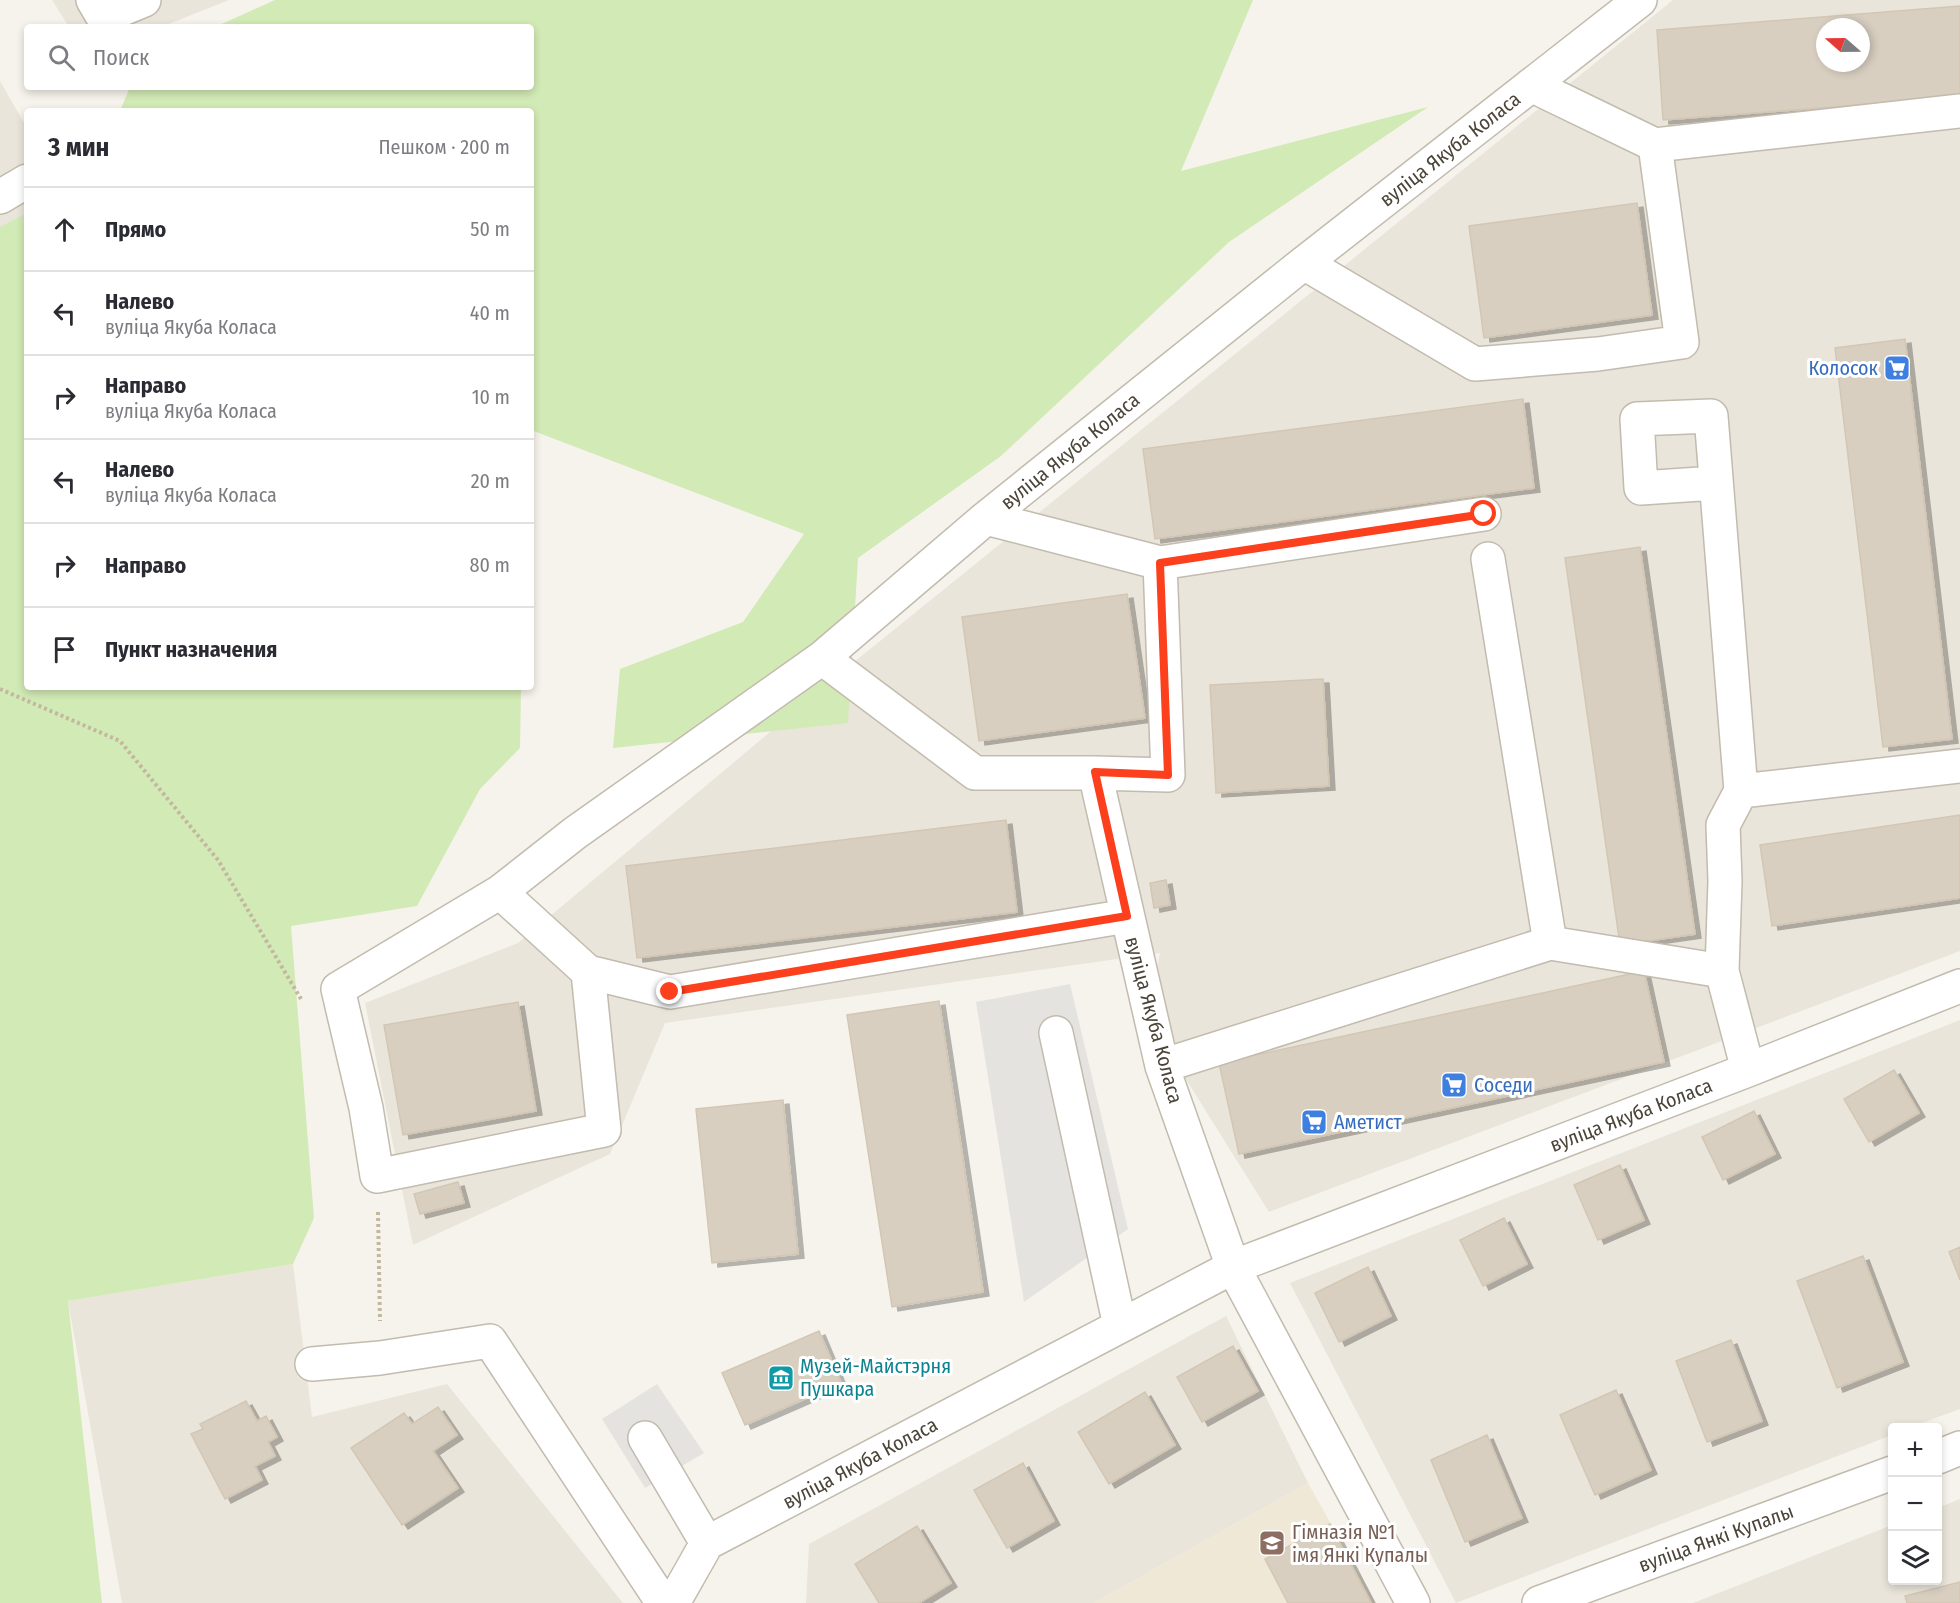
<!DOCTYPE html>
<html lang="ru">
<meta charset="utf-8">
<style>
body{margin:0;font-family:"Fira Sans Condensed",sans-serif;background:#f2f2f3;color:#2b2b33}
.controls{position:absolute;right:18px;bottom:18px;display:grid;overflow:hidden;border-radius:6px;box-shadow:0 3px 9px #0003}
.controls button{width:54px;height:54px;display:grid;place-items:center;padding:0;border:0;border-bottom:2px solid #e1e1e2;background:#fff;color:#2b2b33;font:30px sans-serif}
.compass{position:absolute;left:1816px;top:18px;width:54px;height:54px;border-radius:50%;background:#fff;box-shadow:0 3px 9px #0003;rotate:290deg}
.stop{position:absolute;width:18px;height:18px;margin:-14px;border:4px solid #fc3f1d;border-radius:50%;background:#fff}
.stop.end{background:#fc3f1d;border-color:#fff;box-shadow:0 2px 6px #0008}
.list{margin:0;padding:0;list-style:none}
h2{display:flex;justify-content:space-between;align-items:center;height:78px;margin:0;padding:0 24px;font-size:26px}
h2 small{font-size:20px;font-weight:400;color:#7c7c81}
.list li{display:grid;grid-template-columns:39px 1fr auto;gap:18px;align-items:center;box-sizing:border-box;height:84px;padding:0 24px;border-top:2px solid #e1e1e2}
.list b{display:block;font-size:22px;white-space:nowrap}
.list p{margin:0;font-size:20px;white-space:nowrap;color:#7c7c81}
.list em{font-size:20px;font-style:normal;color:#7c7c81}
.icon{flex:none;width:33px;height:33px;fill:none;stroke:currentColor;stroke-width:2;stroke-linecap:round;stroke-linejoin:round}
.map{position:relative;flex:none;width:1960px;height:1603px;overflow:hidden}
.search{position:absolute;background:#fff;box-shadow:0 3px 9px #0003;left:24px;top:24px;width:510px;height:66px;display:flex;align-items:center;gap:15px;box-sizing:border-box;padding:0 21px;border-radius:6px;color:#7c7c81;font-size:22px}
.panel{position:absolute;background:#fff;box-shadow:0 3px 9px #0003;left:24px;top:108px;width:510px;height:582px;border-radius:6px}
.map>svg:first-child{display:block}
.residential{fill:#eae5da;fill-rule:evenodd}
.education{fill:#efe8d6}
.green{fill:#d2eab5}
.parking{fill:#e5e3e0}
.building{fill:#d8cfc1;stroke:#d3c7b4;stroke-width:1.5;fill-rule:evenodd;filter:url(#shadow)}
.lines{fill:none;stroke-linecap:round;stroke-linejoin:round}
.minor-casing{stroke:#c2bbae;stroke-width:36}
.path{stroke:#c4b79f;stroke-width:4;stroke-dasharray:3 3;stroke-linecap:butt}
.minor{stroke:#fff;stroke-width:33}
.route{stroke:#fc3f1d;stroke-width:8}
.labels{text-anchor:middle;dominant-baseline:central;stroke-width:6;stroke-linejoin:round;paint-order:stroke}
.street-label{font-size:20px;fill:#4b4439;stroke:#fff}
.shop-label{font-size:20px;fill:#366cbe;stroke:#fff;text-anchor:start}
.culture-label{font-size:20px;fill:#0d838f;stroke:#fff;text-anchor:start}
.education-label{font-size:20px;fill:#785e54;stroke:#fff;text-anchor:start}
</style>
<div class="map">
<svg width="1960" height="1603" viewBox="0 0 1960 1603">
<defs>
<filter id="shadow"><feDropShadow dx="6" dy="4" stdDeviation="0" flood-color="#0004"/></filter>
</defs>
<rect width="100%" height="100%" fill="#f6f3ec"/>
<path class="residential" d="M52,0H229L161,27H69Z
M1673,0H1960V951L1269,1212L1147,1017L1160,953L665,1023L610,1154L413,1245L365,1003L518,943L843,671ZM1825,27H1861V63H1825Z
M0,81L27,128V226L0,242Z
M1960,1020V1409L1911,1427L1892,1428V1435L1456,1603L1290,1283Z
M293,1264L312,1417L447,1384L623,1603H122L68,1301Z
M1226,1316L1308,1483L1094,1603H806L809,1544Z
M1960,1499V1603H1693L1892,1525V1580H1938V1508Z"/>
<path class="education" d="M1308,1483L1376,1603H1094Z"/>
<path class="green" d="M275,0H1253L1181,171L1428,107L1229,242L1001,456L858,558L848,723L613,748L620,669L743,622L804,534L531,430V111H120L130,87H531V27H215Z
M27,213V687H521L520,748L480,789L417,906L291,926L314,1218L293,1264L68,1301L102,1603H0V227Z"/>
<path class="parking" d="M1070,984L1128,1229L1024,1302L976,1002Z
M657,1384L704,1453L645,1488L602,1419Z"/>
<path class="building" d="M1960,6V97L1663,120L1657,30ZM1825,27H1861V63H1825Z
M1637,203L1652,315L1484,338L1469,226Z
M1905,339L1952,739L1883,747L1835,348Z
M1523,399L1534,488L1155,539L1143,449Z
M1640,547L1695,934L1620,945L1565,558Z
M1127,594L1145,718L979,741L962,617Z
M1323,679L1329,786L1216,793L1210,685Z
M1960,815V898L1772,926L1760,845Z
M1006,820L1017,912L637,958L626,866Z
M1166,880L1170,905L1154,908L1150,883Z
M1644,971L1664,1062L1239,1154L1219,1063Z
M939,1001L983,1292L892,1307L847,1015Z
M518,1002L536,1111L403,1135L384,1025Z
M1894,1070L1919,1113L1869,1142L1844,1099Z
M783,1100L798,1254L712,1263L696,1109Z
M1754,1111L1775,1154L1723,1180L1702,1137Z
M1620,1165L1644,1220L1598,1240L1574,1185Z
M458,1182L464,1203L420,1214L414,1194Z
M1504,1218L1527,1264L1483,1286L1460,1240Z
M1960,1247V1280L1949,1252Z
M1863,1256L1903,1362L1837,1388L1797,1281Z
M1368,1267L1391,1316L1339,1342L1315,1293Z
M819,1331L841,1383L745,1425L722,1373Z
M1731,1340L1762,1421L1707,1442L1676,1361Z
M1233,1346L1258,1391L1202,1422L1177,1377Z
M1616,1390L1651,1470L1595,1495L1560,1415Z
M1145,1392L1175,1445L1109,1484L1078,1432Z
M246,1401L257,1421L266,1416L277,1437L268,1442L275,1456L255,1466L262,1480L225,1499L191,1434L203,1429L200,1424Z
M438,1407L457,1435L433,1451L458,1488L402,1525L351,1448L404,1413L412,1424Z
M1487,1435L1522,1518L1465,1542L1431,1460Z
M1023,1463L1054,1521L1007,1548L974,1490Z
M1330,1524L1371,1603H1288L1265,1559Z
M917,1526L951,1583L919,1603H879L855,1564Z
M1960,1582V1603H1907L1905,1596Z"/>
<g class="lines">
<defs>
<path id="minor" d="M93,0L103,17L144,0
M1655,145L1960,111
M0,197L27,181
M1304,263L1475,364L1598,354L1682,342L1655,145L1531,85
M1715,483L1641,488L1637,419L1711,416L1741,791
M1488,559L1550,943
M1160,563L1484,514
M822,658L975,773H1095
M500,892L588,972L670,992L1127,916
M588,972L604,1130L377,1176L366,1108L338,989L500,892L575,833L822,658L986,518
M1056,1033L1120,1326
M1162,1066L1550,943L1722,971
M1748,1070L1722,971L1725,881L1723,825L1741,791L1960,766
M312,1364L380,1358L490,1341L663,1603
M645,1438L707,1543
M1938,1457L1960,1448
M673,1603L707,1543L1233,1267L1748,1070L1960,986
M1413,1603L1233,1267L1162,1066L1095,773L1168,775L1160,563L986,518L1304,263L1640,0
M1539,1603L1892,1473"/>
</defs>
<use href="#minor" class="minor-casing"/>
<path class="path" d="M0,689L120,741L218,860L301,999
M378,1212L380,1321"/>
<use href="#minor" class="minor"/>
</g>
<g class="lines">
<path class="route" d="M670,992L1127,916L1095,772L1168,775L1160,563L1484,514"/>
</g>
<defs>
<symbol id="supermarket-square" viewBox="-11 -11 22 22"><rect x="-9" y="-9" width="18" height="18" rx="4" fill="#3f7fe0" stroke="#fff"/><path d="M-6-5.5h2.5l.6 2H6L4.5 2H-2.5L-4.4-4H-6ZM-1.5 3.2a1.3 1.3 0 1 0 .1 0ZM3 3.2a1.3 1.3 0 1 0 .1 0Z" fill="#fff"/></symbol>
<symbol id="museum-square" viewBox="-11 -11 22 22"><rect x="-9" y="-9" width="18" height="18" rx="4" fill="#0f9aa8" stroke="#fff"/><path d="M0-6L6-3V-2H-6V-3ZM-5-1h2V3h-2ZM-1-1h2V3h-2ZM3-1h2V3H3ZM-6 4H6V6H-6Z" fill="#fff"/></symbol>
<symbol id="school-square" viewBox="-11 -11 22 22"><rect x="-9" y="-9" width="18" height="18" rx="4" fill="#8d6e63" stroke="#fff"/><path d="M0-5L7-2L0 1L-7-2ZM-4 1L0 2.5L4 1V4Q0 6-4 4Z" fill="#fff"/></symbol>
</defs>
<g fill-rule="evenodd">
<use href="#supermarket-square" x="1882" y="353" width="30" height="30"/>
<use href="#supermarket-square" x="1439" y="1070" width="30" height="30"/>
<use href="#supermarket-square" x="1299" y="1107" width="30" height="30"/>
<use href="#museum-square" x="766" y="1363" width="30" height="30"/>
<use href="#school-square" x="1257" y="1528" width="30" height="30"/>
</g>
<g class="labels">
<g class="street-label">
<text transform="translate(1450 149) rotate(-38)">вуліца Якуба Коласа</text>
<text transform="translate(1070 451) rotate(-39)">вуліца Якуба Коласа</text>
<text transform="translate(1154 1020) rotate(75)">вуліца Якуба Коласа</text>
<text transform="translate(1631 1115) rotate(-21)">вуліца Якуба Коласа</text>
<text transform="translate(860 1463) rotate(-28)">вуліца Якуба Коласа</text>
<text transform="translate(1716 1538) rotate(-20)">вуліца Янкі Купалы</text>
</g>
<g class="shop-label">
<text x="1878" y="368" text-anchor="end">Колосок</text>
<text x="1474" y="1085">Соседи</text>
<text x="1334" y="1122">Аметист</text>
</g>
<g class="culture-label">
<text x="800" y="1366">Музей-Майстэрня<tspan x="800" dy="23">Пушкара</tspan></text>
</g>
<g class="education-label">
<text x="1292" y="1532">Гімназія №1<tspan x="1292" dy="23">імя Янкі Купалы</tspan></text>
</g>
</g>
</svg>
<div class="controls">
<button>+</button>
<button>−</button>
<button><svg class="icon" aria-label="layers" viewBox="0 0 24 24"><path d="M12 4l9 5-9 5-9-5zM3 14l9 5 9-5"/></svg></button>
</div>
<svg class="compass" viewBox="-18 -18 36 36"><path d="M0-13l5 13h-10z" fill="#e53935"/><path d="M0 13l5-13h-10z" fill="#7c7c81"/></svg>
<div class="stop" style="left:1484px;top:514px"></div>
<div class="stop end" style="left:670px;top:992px"></div>
<div class="search"><svg class="icon" aria-label="search" viewBox="0 0 24 24"><circle cx="10" cy="10" r="6"/><path d="M15 15l6 6"/></svg>Поиск</div>
<section class="panel">
<h2>3 мин<small>Пешком · 200 m</small></h2>
<ul class="list">
<li><svg class="icon" aria-label="ahead" viewBox="0 0 24 24"><path d="M12 20V5M6 11l6-6 6 6"/></svg><div><b>Прямо</b></div><em>50 m</em></li>
<li><svg class="icon" aria-label="left" viewBox="0 0 24 24"><path d="M17 20v-9H6M10 6l-5 5 5 5"/></svg><div><b>Налево</b><p>вуліца Якуба Коласа</p></div><em>40 m</em></li>
<li><svg class="icon" aria-label="right" viewBox="0 0 24 24"><path d="M7 20v-9h11M14 6l5 5-5 5"/></svg><div><b>Направо</b><p>вуліца Якуба Коласа</p></div><em>10 m</em></li>
<li><svg class="icon" aria-label="left" viewBox="0 0 24 24"><path d="M17 20v-9H6M10 6l-5 5 5 5"/></svg><div><b>Налево</b><p>вуліца Якуба Коласа</p></div><em>20 m</em></li>
<li><svg class="icon" aria-label="right" viewBox="0 0 24 24"><path d="M7 20v-9h11M14 6l5 5-5 5"/></svg><div><b>Направо</b></div><em>80 m</em></li>
<li><svg class="icon" aria-label="arrive" viewBox="0 0 24 24"><path d="M6 21V4h12l-3 4 3 4H6"/></svg><div><b>Пункт назначения</b></div></li>
</ul>
</section>
</div>
